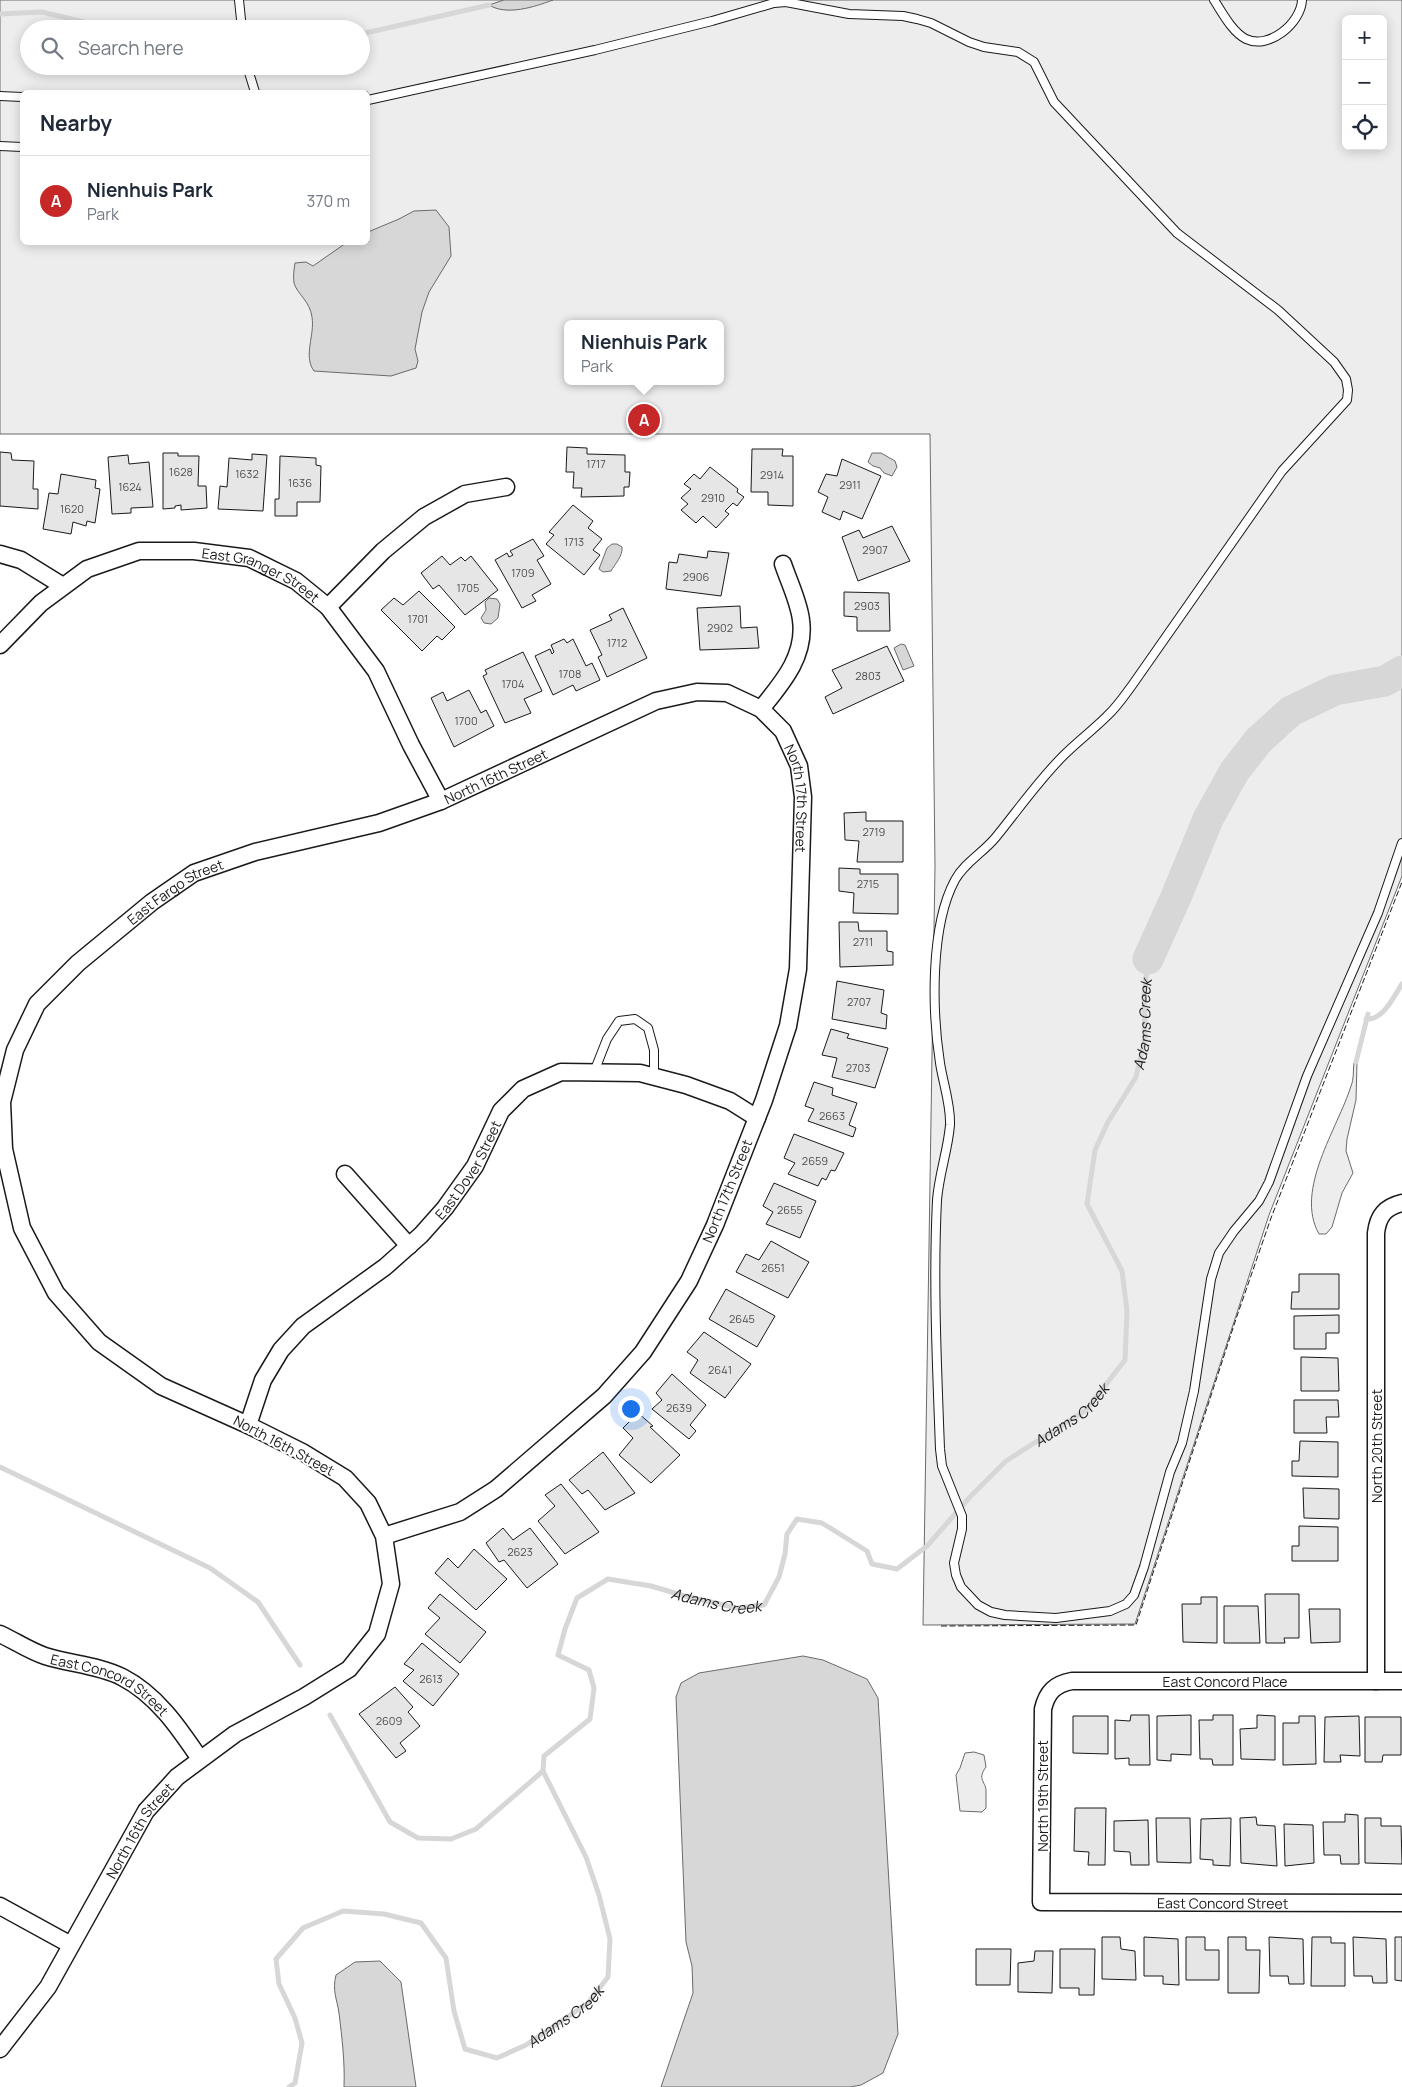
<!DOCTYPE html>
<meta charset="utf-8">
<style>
body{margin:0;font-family:Manrope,sans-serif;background:#f2f2f3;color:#1f2937}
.controls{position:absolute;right:15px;top:15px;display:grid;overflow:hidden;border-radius:8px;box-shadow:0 2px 12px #0003}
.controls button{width:45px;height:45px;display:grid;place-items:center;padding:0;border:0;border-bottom:1px solid #e0e1e3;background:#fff;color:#1f2937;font:25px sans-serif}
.you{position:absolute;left:630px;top:1408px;width:18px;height:18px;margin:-12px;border:4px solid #fff;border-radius:50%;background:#1a73e8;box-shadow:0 0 0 8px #1a73e833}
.badge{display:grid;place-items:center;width:32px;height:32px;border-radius:50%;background:#c62828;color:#fff;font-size:16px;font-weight:700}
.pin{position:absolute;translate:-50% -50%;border:2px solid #fff;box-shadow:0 1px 5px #0006}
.popup{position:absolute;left:564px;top:320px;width:160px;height:65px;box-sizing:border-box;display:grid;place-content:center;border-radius:8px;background:#fff;filter:drop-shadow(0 1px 4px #0005);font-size:16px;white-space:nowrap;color:#747a83}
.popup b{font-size:19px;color:#1f2937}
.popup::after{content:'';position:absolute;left:50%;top:100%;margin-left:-10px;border:10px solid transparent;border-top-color:#fff}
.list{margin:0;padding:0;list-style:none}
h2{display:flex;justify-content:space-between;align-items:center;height:65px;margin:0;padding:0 20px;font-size:21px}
h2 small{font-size:16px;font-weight:400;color:#747a83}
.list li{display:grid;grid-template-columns:32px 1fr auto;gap:15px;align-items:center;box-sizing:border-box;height:90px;padding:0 20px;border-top:1px solid #e0e1e3}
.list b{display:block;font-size:19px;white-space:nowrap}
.list p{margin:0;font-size:16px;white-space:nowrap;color:#747a83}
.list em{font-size:16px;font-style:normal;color:#747a83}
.icon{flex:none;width:28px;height:28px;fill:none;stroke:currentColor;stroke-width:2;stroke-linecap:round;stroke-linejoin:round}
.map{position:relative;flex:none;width:1402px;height:2087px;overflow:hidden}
.search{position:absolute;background:#fff;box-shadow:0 2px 12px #0003;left:20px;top:20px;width:350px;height:55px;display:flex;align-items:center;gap:12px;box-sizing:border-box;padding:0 18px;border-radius:28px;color:#747a83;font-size:19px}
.panel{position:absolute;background:#fff;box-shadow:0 2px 12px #0003;left:20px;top:90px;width:350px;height:155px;border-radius:8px}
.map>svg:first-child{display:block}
.green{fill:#ededed;stroke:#6a6a6a;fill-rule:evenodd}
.water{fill:#d7d7d7;stroke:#6a6a6a}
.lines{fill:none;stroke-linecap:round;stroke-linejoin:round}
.stream{stroke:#d7d7d7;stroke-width:5}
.river{stroke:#d7d7d7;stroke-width:31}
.building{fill:#e6e6e6;stroke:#1a1a1a}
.service-casing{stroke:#1a1a1a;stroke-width:10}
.minor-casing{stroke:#1a1a1a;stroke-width:19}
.service{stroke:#fff;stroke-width:8}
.minor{stroke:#fff;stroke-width:16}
.fence{stroke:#1a1a1a;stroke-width:1;stroke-dasharray:6 2.5;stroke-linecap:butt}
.labels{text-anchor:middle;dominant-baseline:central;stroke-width:4;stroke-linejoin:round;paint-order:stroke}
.number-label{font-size:11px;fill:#4d4d4d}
.street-label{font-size:14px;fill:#1a1a1a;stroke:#fff}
.water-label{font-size:15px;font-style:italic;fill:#1a1a1a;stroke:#fff}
</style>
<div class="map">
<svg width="1402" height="2087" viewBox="0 0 1402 2087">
<rect width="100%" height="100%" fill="#fff"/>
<path class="green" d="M0,0H1402V876L1269,1215L1135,1624L923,1625L935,866L930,434H0ZM1346,19H1383V146H1346ZM29,29H361V66H29ZM22,92H368V242H22ZM568,324H720V381H568Z
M1357,1062L1356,1100L1347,1139L1346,1151L1353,1173L1342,1193L1332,1227L1326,1234H1319C1294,1190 1338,1128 1351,1086C1354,1079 1353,1071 1354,1063Z
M974,1752L984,1755L986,1767C977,1779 985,1781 986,1790C986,1796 986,1802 986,1808L982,1812L960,1811L956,1775L960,1768L965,1753Z"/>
<path class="water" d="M504,0H553C534,7 507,16 489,5Z
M436,210L449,227L451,256L429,292L422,312L415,349L418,361L416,368L391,376L314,371C303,356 315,335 312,317C310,301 297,294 294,283C293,277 294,269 295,263L306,262L313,266L346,243L368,242V232L399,219L414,211Z
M872,453H881L895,461L897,467L892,476L884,473L880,468L873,466L868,462Z
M612,544H617L622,547C623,556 615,564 611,571L603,572L599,569L607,548Z
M489,598L497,599L500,604L498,618L491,624L484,623L481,618L486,610L485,602Z
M901,644L905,645L914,666L903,670L894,648Z
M803,1656L823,1660L867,1679L878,1698L898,2034L883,2073L861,2085L850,2087H661L693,1993L692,1966L686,1942L676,1697L681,1683L699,1673Z
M380,1961L401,1982L416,2087H344C345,2062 342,2038 339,2013C337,1999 332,1991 336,1975L355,1962Z"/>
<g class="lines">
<g class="stream">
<path d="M0,14L42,12L113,29"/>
<path d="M361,34L489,5"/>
<path d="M1366,1019C1383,1021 1394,996 1402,984"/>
<path d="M1356,1062L1368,1014"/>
<path d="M0,1467L210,1568L258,1602L300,1665"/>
<path d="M330,1715L390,1822L418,1838L451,1839L476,1829L543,1771"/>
<path id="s1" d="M289,2087L295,2083L302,2043L295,2018L279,1984L276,1959L303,1928L343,1911L384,1914L421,1923L446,1958L454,2011L465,2049L497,2058L526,2045L588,2003L608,1977L610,1939L599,1895L586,1857L543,1771L544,1756L590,1719L594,1688L589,1670L558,1655L565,1629L577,1598L608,1579L651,1586L685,1596L737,1608L764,1605L779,1577L785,1554L787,1534L797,1519L822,1523L867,1551L872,1564L897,1569L927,1546L970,1497L1006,1461L1086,1410L1125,1360L1127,1311L1122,1271L1087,1204L1095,1150L1108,1122L1136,1077L1145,1038L1144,996L1148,959"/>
</g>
<path class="river" d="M1148,959L1176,897L1208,819L1234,772L1258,741L1291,711L1335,690L1385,681L1402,671"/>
</g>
<path class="building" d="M567,447L587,448V454L625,455V472H630L629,487H624V496L581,497L582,488H573L574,472H566Z
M752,449H783L782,456H793V506L768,505V492H751Z
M0,452L11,453L12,460L34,461L33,489H38V509L0,506Z
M163,453H178V456H199L198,486H206L207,508L181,510V505L175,506V508L163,509Z
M252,454L267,455L263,511L218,509L220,486L227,487L229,458L252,460Z
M128,455L129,464L149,462L153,507L131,508V513L112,514L108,457Z
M280,456L316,458V465L321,466L320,502H297V516H275V499H279Z
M842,459L881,476L862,519L843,511L840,520L822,512L828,497L818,492L826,474L837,476Z
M710,467L738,489L737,492L744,497L737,506L733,503L725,511L729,514L716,528L703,516L696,523L681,510L688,504L681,498L691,489L684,484L694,474L700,479Z
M61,474L96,480L95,488L100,489L95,523L87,521L86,526L73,522L71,534L43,529L49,493L58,494Z
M573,505L593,521L588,528L602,539L593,550L600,555L584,575L546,544L554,535L549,532Z
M892,526L910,561L858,581L842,537L859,530L863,538Z
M533,539L544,556L537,560L551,584L532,595L536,601L522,608L495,560L507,553L509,557L513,555L510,551Z
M708,551L729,553L721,596L666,589L669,562L677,563L679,554L707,558Z
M442,556L450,565L461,557L465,561L471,556L498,590L465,615L439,585L433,589L421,573Z
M419,591L455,627L442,640L437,636L422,651L381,610L394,598L403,605Z
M844,592L889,593L890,631H857V617L844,616Z
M740,606L741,628L757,627L759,648L700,650L697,608Z
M623,608L647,658L607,677L598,657L602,655L590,630L612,620L609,615Z
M564,639L567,643L573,639L586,666L592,663L600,680L576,691L573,685L553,695L535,656L550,649L552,654L554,652L551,645Z
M887,646L904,681L833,714L825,697L842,688L832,670Z
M523,652L542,691L524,699L531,713L505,723L483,676L487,674L485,670Z
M469,690L481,713L486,710L494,726L454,747L431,698L443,692L447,701Z
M866,812V821H903V862H857L859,841L845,840L844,813Z
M839,868L860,869V874H898V914L853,913L854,893L839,891Z
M839,922H858L859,931H887V951L893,952V965L840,967Z
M837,981L884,990L881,1013L887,1015L886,1029L832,1019Z
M831,1029L849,1034L847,1038L888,1048L875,1088L832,1077L837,1058L822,1055Z
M814,1082L833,1088L832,1095L857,1103L849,1125L856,1128L853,1137L808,1121L814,1109L805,1106Z
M794,1134L844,1153L835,1171L831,1170L826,1180L822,1178L818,1186L788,1174L795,1163L784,1158Z
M774,1183L816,1201L800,1238L766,1224L773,1212L763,1206Z
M771,1241L809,1262L788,1298L736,1272L746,1254L759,1260Z
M1299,1274H1339V1309H1291L1292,1292H1299Z
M726,1289L775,1316L757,1347L709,1319Z
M1339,1315V1333H1326V1349H1294V1316Z
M704,1332L751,1364L725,1398L690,1373L698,1360L687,1352Z
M1301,1357L1338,1358L1339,1391H1301Z
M672,1374L706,1405L690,1425L696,1431L689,1439L652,1409L662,1400L656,1393Z
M1294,1400H1338L1339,1417H1326L1327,1433H1294Z
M638,1413L653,1426L650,1427L680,1455L651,1483L619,1455L633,1438L623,1428Z
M1300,1441L1338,1442V1477L1292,1476V1461H1299Z
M603,1452L635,1493L605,1510L588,1490L582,1494L569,1480Z
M561,1484L599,1532L565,1554L538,1521L555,1506L545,1495Z
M1303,1488L1339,1489V1519L1304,1518Z
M1299,1526L1338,1527V1561H1292V1546H1299Z
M503,1528L513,1540L530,1528L558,1564L527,1588L504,1560L499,1562L486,1543Z
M474,1549L507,1579L476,1610L435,1573L448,1558L458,1568Z
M440,1594L486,1632L460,1663L425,1634L440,1618L428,1608Z
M1265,1594H1299V1638H1284L1285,1643H1266Z
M1201,1597H1217V1643L1183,1642L1182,1604H1201Z
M1224,1606H1258L1260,1643H1224Z
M1309,1609H1340V1642L1311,1643Z
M422,1643L459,1674L433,1706L403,1681L414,1670L404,1664Z
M395,1687L413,1707L408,1712L420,1726L400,1743L406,1751L396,1758L359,1714Z
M1131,1715H1149L1150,1765H1129V1758L1115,1759V1720L1130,1721Z
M1191,1715V1755L1171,1754V1761L1157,1760V1716Z
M1213,1715H1233V1765H1213L1212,1759H1200L1199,1720H1213Z
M1257,1715L1275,1716V1760L1241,1759L1240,1729L1257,1728Z
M1073,1716H1108V1754L1073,1753Z
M1299,1716H1315L1316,1764L1283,1765V1723H1299Z
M1359,1716L1360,1756L1340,1755L1341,1762H1324L1325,1717Z
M1365,1717H1401V1755H1383L1382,1762H1365Z
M1075,1808H1106L1105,1865H1088L1089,1852L1074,1851Z
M1345,1814L1358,1815L1359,1864H1341L1340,1855H1324L1323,1822H1345Z
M1256,1817L1257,1825L1275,1826L1277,1866L1241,1863L1240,1818Z
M1156,1818H1190L1191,1863L1157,1862Z
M1231,1818L1230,1866L1213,1865V1860L1200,1859L1201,1819Z
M1365,1818H1381V1826H1401L1402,1864L1365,1863Z
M1148,1820L1149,1865H1131L1130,1852L1114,1851V1821Z
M1284,1824L1313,1825L1314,1863L1285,1866Z
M1102,1937H1120L1121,1949L1135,1951L1136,1980L1102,1979Z
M1144,1937L1178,1939L1179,1985L1163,1984V1976H1144Z
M1186,1937H1205V1950H1219V1980H1186Z
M1228,1937H1246V1950H1260L1259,1993H1228Z
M1269,1937L1303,1939L1304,1984H1289L1288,1976H1270Z
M1312,1937H1331V1943H1345V1986H1311Z
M1353,1937L1386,1939L1387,1983H1373L1372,1976H1354Z
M1395,1937H1402V1981L1395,1980Z
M976,1949H1011L1010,1985H976Z
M1060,1949H1095L1094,1995H1079V1988H1060Z
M1035,1951H1053L1052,1993L1018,1992V1963L1034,1961Z"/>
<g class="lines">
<defs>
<path id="service" d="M239,0L242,29
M1214,0C1222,12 1232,32 1246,39C1269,50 1301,23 1302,0
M247,66L255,92
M0,96L22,97
M368,100L595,50L712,21L774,3L786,2L849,14L903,16L917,19L931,23L969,42L984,47L1018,52L1034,62L1054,102L1177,233L1278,310L1334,362L1346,379L1348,390L1347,400L1282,471L1133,684C1125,695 1117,707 1107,716C1093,730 1077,742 1063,756C1038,781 1018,810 996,837C984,852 964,863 955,880C930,926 932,1011 940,1063C943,1083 951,1105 950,1125C948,1150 939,1174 937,1200C933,1283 937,1366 940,1449L942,1466L962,1516V1529L954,1563L956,1575L961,1587L978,1605L991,1612L1005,1615L1056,1618L1110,1611L1126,1604L1134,1595L1144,1567L1170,1472L1182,1443L1194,1391L1211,1279L1219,1253L1234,1231L1259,1201L1269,1182L1307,1076L1378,913L1402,843
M0,146L22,147
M594,1072L607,1039L619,1021L635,1019L648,1028L654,1050V1077"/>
<g id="minor">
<path d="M0,554L21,560L63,586"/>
<path d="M328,607L376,671L411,745L441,801"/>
<path id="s2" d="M0,645L41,603L87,569L139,551H194L249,558L296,581L328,607L383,551L424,517L465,494L506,487"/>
<path d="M761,709C782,683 806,656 801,620C799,602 789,582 783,564"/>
<path d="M345,1174L409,1246"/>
<path id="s3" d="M248,1425L263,1380L281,1350L303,1326L385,1267L421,1235L445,1208L475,1166L501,1111L523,1089L561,1072L640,1073L686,1085L730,1101L757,1118"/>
<path id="s4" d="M0,1634C15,1641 30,1651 45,1656C70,1664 98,1665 122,1677C157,1695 179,1728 200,1759"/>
<path d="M1376,1681V1233C1378,1216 1385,1207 1402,1203"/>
<path id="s5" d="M1402,1681H1072C1055,1684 1047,1692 1043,1709L1041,1902L1402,1903"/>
<path d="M0,1906L71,1945"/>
<path id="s6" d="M0,2049L48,1987L146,1811L177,1777L235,1734L304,1697L349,1669L377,1634L391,1584L384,1536L368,1503L345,1478L304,1453L248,1425L161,1386L99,1342L56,1293L22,1228L4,1149L2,1102L15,1050L37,1004L78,963L152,902L194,873L255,852L379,823L441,801L656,701L697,692L727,693L761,709L783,731L799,766L803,797L798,969L788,1026L764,1100L715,1225L689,1281L643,1352L604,1396L496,1489L460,1512L384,1536"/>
</g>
</defs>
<use href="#service" class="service-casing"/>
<use href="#minor" class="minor-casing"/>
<use href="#service" class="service"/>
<use href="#minor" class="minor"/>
<path class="fence" d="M941,1626L1136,1625L1237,1316L1271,1218L1402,882"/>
</g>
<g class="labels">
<g class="number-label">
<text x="596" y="463">1717</text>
<text x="181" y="471">1628</text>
<text x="247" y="473">1632</text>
<text x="772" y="474">2914</text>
<text x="300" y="482">1636</text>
<text x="850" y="484">2911</text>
<text x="130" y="486">1624</text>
<text x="713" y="497">2910</text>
<text x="72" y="508">1620</text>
<text x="574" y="541">1713</text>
<text x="875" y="549">2907</text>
<text x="523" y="572">1709</text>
<text x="696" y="576">2906</text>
<text x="468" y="587">1705</text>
<text x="867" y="605">2903</text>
<text x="418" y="618">1701</text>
<text x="720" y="627">2902</text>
<text x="617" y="642">1712</text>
<text x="570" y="673">1708</text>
<text x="868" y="675">2803</text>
<text x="513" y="683">1704</text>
<text x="466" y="720">1700</text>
<text x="874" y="831">2719</text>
<text x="868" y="883">2715</text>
<text x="863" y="941">2711</text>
<text x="859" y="1001">2707</text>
<text x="858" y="1067">2703</text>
<text x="832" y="1115">2663</text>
<text x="815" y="1160">2659</text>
<text x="790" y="1209">2655</text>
<text x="773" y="1267">2651</text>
<text x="742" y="1318">2645</text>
<text x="720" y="1369">2641</text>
<text x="679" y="1407">2639</text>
<text x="520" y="1551">2623</text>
<text x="431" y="1678">2613</text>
<text x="389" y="1720">2609</text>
</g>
<g class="street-label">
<text stroke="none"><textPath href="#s2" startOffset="298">East Granger Street</textPath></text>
<text stroke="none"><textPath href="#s6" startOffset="1921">North 16th Street</textPath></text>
<text stroke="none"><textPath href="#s6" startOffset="2309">North 17th Street</textPath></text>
<text stroke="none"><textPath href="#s6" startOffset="1578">East Fargo Street</textPath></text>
<text stroke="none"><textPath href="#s3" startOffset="345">East Dover Street</textPath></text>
<text transform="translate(727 1191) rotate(-68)">North 17th Street</text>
<text transform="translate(284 1445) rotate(28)">North 16th Street</text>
<text transform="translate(1376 1446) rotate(-90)">North 20th Street</text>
<text x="1225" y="1681">East Concord Place</text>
<text stroke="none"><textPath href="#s4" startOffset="122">East Concord Street</textPath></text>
<text transform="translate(1042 1796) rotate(-90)">North 19th Street</text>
<text stroke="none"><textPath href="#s6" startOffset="260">North 16th Street</textPath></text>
<text stroke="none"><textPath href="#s5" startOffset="748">East Concord Street</textPath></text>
</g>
<g class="water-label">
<text stroke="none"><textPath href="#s1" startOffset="2124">Adams Creek</textPath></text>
<text stroke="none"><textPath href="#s1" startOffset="1689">Adams Creek</textPath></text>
<text stroke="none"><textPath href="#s1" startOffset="1195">Adams Creek</textPath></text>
<text stroke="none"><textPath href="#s1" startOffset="550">Adams Creek</textPath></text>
</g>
</g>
</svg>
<div class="controls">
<button>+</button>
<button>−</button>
<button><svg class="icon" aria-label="locate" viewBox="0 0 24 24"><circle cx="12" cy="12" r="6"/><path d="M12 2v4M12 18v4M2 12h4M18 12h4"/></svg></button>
</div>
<div class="you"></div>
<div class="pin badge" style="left:644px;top:420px">A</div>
<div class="popup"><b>Nienhuis Park</b>Park</div>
<div class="search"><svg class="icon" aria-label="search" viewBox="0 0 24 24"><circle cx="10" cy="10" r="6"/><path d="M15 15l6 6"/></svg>Search here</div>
<section class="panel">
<h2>Nearby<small></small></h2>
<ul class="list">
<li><span class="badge">A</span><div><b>Nienhuis Park</b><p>Park</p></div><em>370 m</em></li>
</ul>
</section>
</div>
